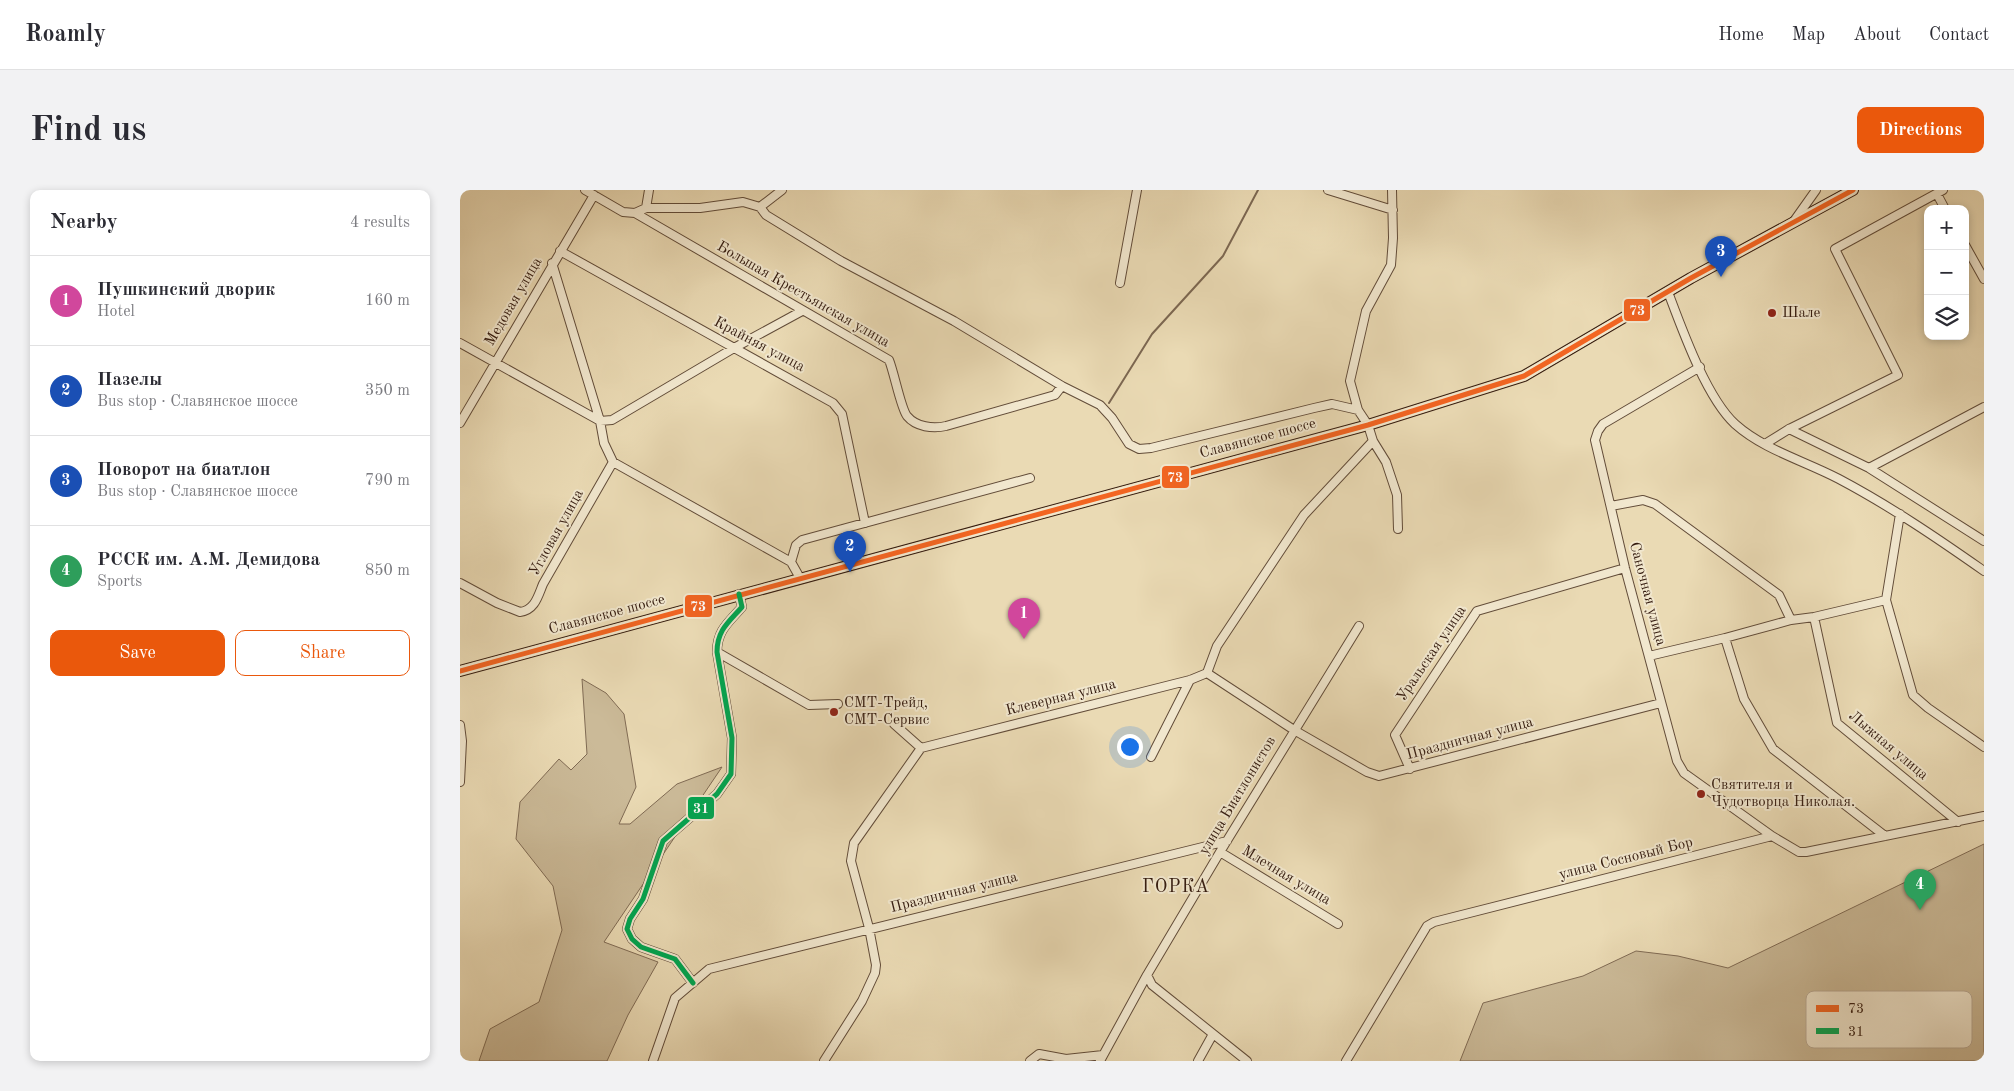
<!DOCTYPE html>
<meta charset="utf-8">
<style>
body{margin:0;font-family:"Old Standard TT",serif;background:#f2f2f3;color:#2b2b33}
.controls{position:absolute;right:15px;top:15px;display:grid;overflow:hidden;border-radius:10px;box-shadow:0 2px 8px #0003}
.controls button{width:45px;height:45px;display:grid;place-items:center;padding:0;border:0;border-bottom:1px solid #e1e1e2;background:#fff;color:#2b2b33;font:25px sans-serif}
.you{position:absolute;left:669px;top:556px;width:18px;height:18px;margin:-12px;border:4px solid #fff;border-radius:50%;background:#1a73e8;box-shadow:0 0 0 8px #1a73e833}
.badge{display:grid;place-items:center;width:32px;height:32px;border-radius:50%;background:#ea580c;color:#fff;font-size:16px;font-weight:700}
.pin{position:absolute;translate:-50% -41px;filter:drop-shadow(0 1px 2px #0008)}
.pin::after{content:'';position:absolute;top:26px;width:18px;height:15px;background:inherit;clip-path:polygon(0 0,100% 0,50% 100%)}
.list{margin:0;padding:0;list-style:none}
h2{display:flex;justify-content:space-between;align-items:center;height:65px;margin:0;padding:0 20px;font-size:21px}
h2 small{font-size:16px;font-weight:400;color:#7c7c81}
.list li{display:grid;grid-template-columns:32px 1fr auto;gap:15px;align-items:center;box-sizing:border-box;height:90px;padding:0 20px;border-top:1px solid #e1e1e2}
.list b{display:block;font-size:19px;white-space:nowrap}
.list p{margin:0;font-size:16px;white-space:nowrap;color:#7c7c81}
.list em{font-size:16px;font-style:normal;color:#7c7c81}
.actions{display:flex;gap:10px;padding:15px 20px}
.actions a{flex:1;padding:11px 0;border:1px solid #ea580c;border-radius:10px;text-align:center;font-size:18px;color:#ea580c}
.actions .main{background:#ea580c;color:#fff}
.icon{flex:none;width:28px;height:28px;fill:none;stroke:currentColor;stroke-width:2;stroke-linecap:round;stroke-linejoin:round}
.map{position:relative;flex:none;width:1524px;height:871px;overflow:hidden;border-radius:10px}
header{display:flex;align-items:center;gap:30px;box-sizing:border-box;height:70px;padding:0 25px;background:#fff;border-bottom:1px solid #e1e1e2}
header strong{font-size:24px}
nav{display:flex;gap:28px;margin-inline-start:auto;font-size:18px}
.intro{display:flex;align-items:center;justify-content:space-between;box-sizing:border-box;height:120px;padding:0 30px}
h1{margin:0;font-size:35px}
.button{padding:12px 22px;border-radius:10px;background:#ea580c;color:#fff;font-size:18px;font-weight:700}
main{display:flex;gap:30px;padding:0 30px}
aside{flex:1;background:#fff;border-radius:10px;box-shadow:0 2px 8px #0003}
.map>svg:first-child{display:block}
.green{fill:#cbba98;stroke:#806b54}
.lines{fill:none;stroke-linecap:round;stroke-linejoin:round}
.stream{stroke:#7c6751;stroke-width:2}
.minor-casing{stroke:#624c39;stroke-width:10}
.major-casing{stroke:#351c10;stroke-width:12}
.minor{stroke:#f1e7ce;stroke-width:8}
.major{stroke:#eadab4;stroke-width:10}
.bus-1-casing{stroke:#f1e7ce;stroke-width:9}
.bus-2-casing{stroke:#f1e7ce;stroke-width:9}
.bus-1{stroke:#f26522;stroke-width:5}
.bus-2{stroke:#00a651;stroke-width:5}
.poi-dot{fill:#8f2418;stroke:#f1e7ce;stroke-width:2}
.labels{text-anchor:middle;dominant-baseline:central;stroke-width:4;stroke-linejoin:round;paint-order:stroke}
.street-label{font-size:15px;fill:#351c10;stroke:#f1e7ce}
.poi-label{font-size:15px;fill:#351c10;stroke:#f1e7ce;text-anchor:start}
.quarter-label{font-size:18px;letter-spacing:1px;fill:#351c10;stroke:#f1e7ce}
.key{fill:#f1e7ce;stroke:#b9aa95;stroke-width:1}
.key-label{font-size:14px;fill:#351c10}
.line-badge{stroke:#f1e7ce;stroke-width:2}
.badge-label{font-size:14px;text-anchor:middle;font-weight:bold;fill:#fff}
</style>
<header>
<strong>Roamly</strong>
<nav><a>Home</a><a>Map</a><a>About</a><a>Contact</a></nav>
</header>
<div class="intro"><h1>Find us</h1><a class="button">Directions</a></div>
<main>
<aside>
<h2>Nearby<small>4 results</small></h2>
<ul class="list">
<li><span class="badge" style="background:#d1479c">1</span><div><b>Пушкинский дворик</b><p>Hotel</p></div><em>160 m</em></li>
<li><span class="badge" style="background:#1a4fb4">2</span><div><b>Пазелы</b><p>Bus stop · Славянское шоссе</p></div><em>350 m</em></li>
<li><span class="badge" style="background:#1a4fb4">3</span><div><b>Поворот на биатлон</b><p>Bus stop · Славянское шоссе</p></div><em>790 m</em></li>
<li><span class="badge" style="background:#2e9e5b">4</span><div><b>РССК им. А.М. Демидова</b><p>Sports</p></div><em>850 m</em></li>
</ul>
<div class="actions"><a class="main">Save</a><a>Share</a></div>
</aside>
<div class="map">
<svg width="1524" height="871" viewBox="0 0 1524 871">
<rect width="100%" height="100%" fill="#eadab4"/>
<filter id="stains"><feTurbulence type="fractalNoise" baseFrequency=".004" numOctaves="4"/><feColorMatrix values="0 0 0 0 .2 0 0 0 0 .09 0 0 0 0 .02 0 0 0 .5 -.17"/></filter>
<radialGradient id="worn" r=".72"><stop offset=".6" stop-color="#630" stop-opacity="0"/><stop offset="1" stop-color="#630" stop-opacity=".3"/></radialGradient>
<path class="green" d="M122,489L146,503L164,524L176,597L159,634H170L217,594L262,577L144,752L198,772L168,825L147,871H19L30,839L79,812L102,740L93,696L56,649L60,612L99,569L111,580L127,564Z
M1524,654V871H1000L1023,813L1123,786L1176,761L1218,766L1268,778Z"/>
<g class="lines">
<path class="stream" d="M649,213L692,144L763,66L798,0"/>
<defs>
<path id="minor" d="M125,0L163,22L175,23L429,170C434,182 441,219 447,226C456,237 473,239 486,236L595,205L602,196L640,215L652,228L669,254L679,259L691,258L854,218L872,214L898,220
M868,0L933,20
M932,0L933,48L931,75L906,121L890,191L898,220L908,235L913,251L926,272L937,305L938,339
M1477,4L1485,19
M300,17L306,25L381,71L494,131L602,196
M186,18L189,0
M175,23L186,18H240L283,12L300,17L322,0
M1334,31L1356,0
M1505,55L1524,89
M100,61L373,213L382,224L405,333
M92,73L140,231L152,230L274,158L342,121
M660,93L677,0
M1208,102C1222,139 1246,207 1275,234C1304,260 1345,271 1379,289C1430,316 1477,348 1524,381
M0,153L140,231L144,253L153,272L331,372L340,388
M1240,177L1143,234L1138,241L1135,250L1165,378L1217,571L1224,583L1312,646
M0,233L134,5
M1329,239L1409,278L1524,351
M1305,254L1329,239L1438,185L1375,59L1483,0
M1409,278L1524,217
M1151,316L1183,310L1195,314L1319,405L1331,430
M331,372L336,355L342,350L570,288
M0,393L37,413L60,422C75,420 78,406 83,394L153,272
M1426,410L1453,505L1468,518L1524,557
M1354,427L1377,533L1498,632
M1265,448L1284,509L1313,559L1425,646
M257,462L349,515L378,514
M1189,466L1265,448L1331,430L1354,427L1426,410L1440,324
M747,483L834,540L907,582L919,586L1201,513
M747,483L757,456L844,325L913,251
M434,534L461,558
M0,535L2,551L0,592
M691,567L730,490
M950,579L935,545L1017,421L1165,378
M760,662L878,734
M687,785L692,795L787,871
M233,793L215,769L181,757L172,749L167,739L170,729L183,709L203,651L257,604L271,584L272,548L257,462C257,440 269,432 282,417L279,404
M193,871L215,808L249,779L767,651
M364,871L402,811L415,783L416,775L409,738L391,671L394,653L461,558L730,490L747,483
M570,871L579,864L606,869L643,865
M640,871L687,785L760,662L899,436
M738,871L753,844
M886,871L967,736L974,732L1312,646L1339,662H1346L1524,626"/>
<path id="major" d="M0,481L908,235L1064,186L1231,88L1393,0"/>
</defs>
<use href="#minor" class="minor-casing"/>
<use href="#major" class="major-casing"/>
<use href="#minor" class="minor"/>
<use href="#major" class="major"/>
<defs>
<path id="bus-1" d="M0,481L908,235L1064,186L1231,88L1393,0"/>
<path id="bus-2" d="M233,793L215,769L181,757L172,749L167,739L170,729L183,709L203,651L257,604L271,584L272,548L257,462C257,440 269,432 282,417L279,404"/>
</defs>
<use href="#bus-1" class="bus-1-casing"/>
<use href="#bus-2" class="bus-2-casing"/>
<use href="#bus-1" class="bus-1"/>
<use href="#bus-2" class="bus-2"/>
</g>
<g class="poi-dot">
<circle cx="1312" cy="123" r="5"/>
<circle cx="374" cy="522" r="5"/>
<circle cx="1241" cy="604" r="5"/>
</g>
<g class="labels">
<g class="street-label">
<text transform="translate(343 105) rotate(30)">Большая Крестьянская улица</text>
<text transform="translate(54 112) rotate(-60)">Медовая улица</text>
<text transform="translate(299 155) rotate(28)">Крайняя улица</text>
<text transform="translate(798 249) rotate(-15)">Славянское шоссе</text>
<text transform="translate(97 343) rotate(-61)">Угловая улица</text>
<text transform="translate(1187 404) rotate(75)">Саночная улица</text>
<text transform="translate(147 425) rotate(-15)">Славянское шоссе</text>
<text transform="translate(972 464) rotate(-56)">Уральская улица</text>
<text transform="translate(601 508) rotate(-14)">Клеверная улица</text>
<text transform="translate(1010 549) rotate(-15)">Праздничная улица</text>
<text transform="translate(1428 556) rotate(40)">Лыжная улица</text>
<text transform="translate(778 606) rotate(-59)">улица Биатлонистов</text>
<text transform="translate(1166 669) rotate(-14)">улица Сосновый Бор</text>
<text transform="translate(826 686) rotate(31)">Млечная улица</text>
<text transform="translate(494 703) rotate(-14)">Праздничная улица</text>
</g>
<g class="poi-label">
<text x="1322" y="123">Шале</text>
<text x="384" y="513">СМТ-Трейд,<tspan x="384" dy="17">СМТ-Сервис</tspan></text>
<text x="1251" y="595">Святителя и<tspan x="1251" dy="17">Чудотворца Николая.</tspan></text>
</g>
<g class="quarter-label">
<text x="716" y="697">ГОРКА</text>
</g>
</g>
<rect x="1346" y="801" width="166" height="57" rx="8" class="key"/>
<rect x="1356" y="815" width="23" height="7" fill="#f26522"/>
<rect x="1356" y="838" width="23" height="6" fill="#00a651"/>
<g class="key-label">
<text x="1388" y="823">73</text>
<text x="1388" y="846">31</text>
</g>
<g class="line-badge">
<rect x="1163" y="108" width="28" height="24" rx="5" fill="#f26522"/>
<rect x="701" y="275" width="29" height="24" rx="5" fill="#f26522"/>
<rect x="224" y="404" width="29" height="24" rx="5" fill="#f26522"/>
<rect x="227" y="606" width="28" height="24" rx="5" fill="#00a651"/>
</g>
<g class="badge-label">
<text x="1177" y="125">73</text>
<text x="715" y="292">73</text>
<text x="238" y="421">73</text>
<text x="241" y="623">31</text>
</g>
<rect width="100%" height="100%" filter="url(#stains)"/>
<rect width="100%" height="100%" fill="url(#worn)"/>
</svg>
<div class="controls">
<button>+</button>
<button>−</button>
<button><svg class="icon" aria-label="layers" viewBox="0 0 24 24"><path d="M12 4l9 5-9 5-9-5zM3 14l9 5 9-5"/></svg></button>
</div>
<div class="you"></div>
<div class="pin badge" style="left:564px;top:449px;background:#d1479c">1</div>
<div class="pin badge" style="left:390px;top:382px;background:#1a4fb4">2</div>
<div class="pin badge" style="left:1261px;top:87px;background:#1a4fb4">3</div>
<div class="pin badge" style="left:1460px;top:720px;background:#2e9e5b">4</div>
</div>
</main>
